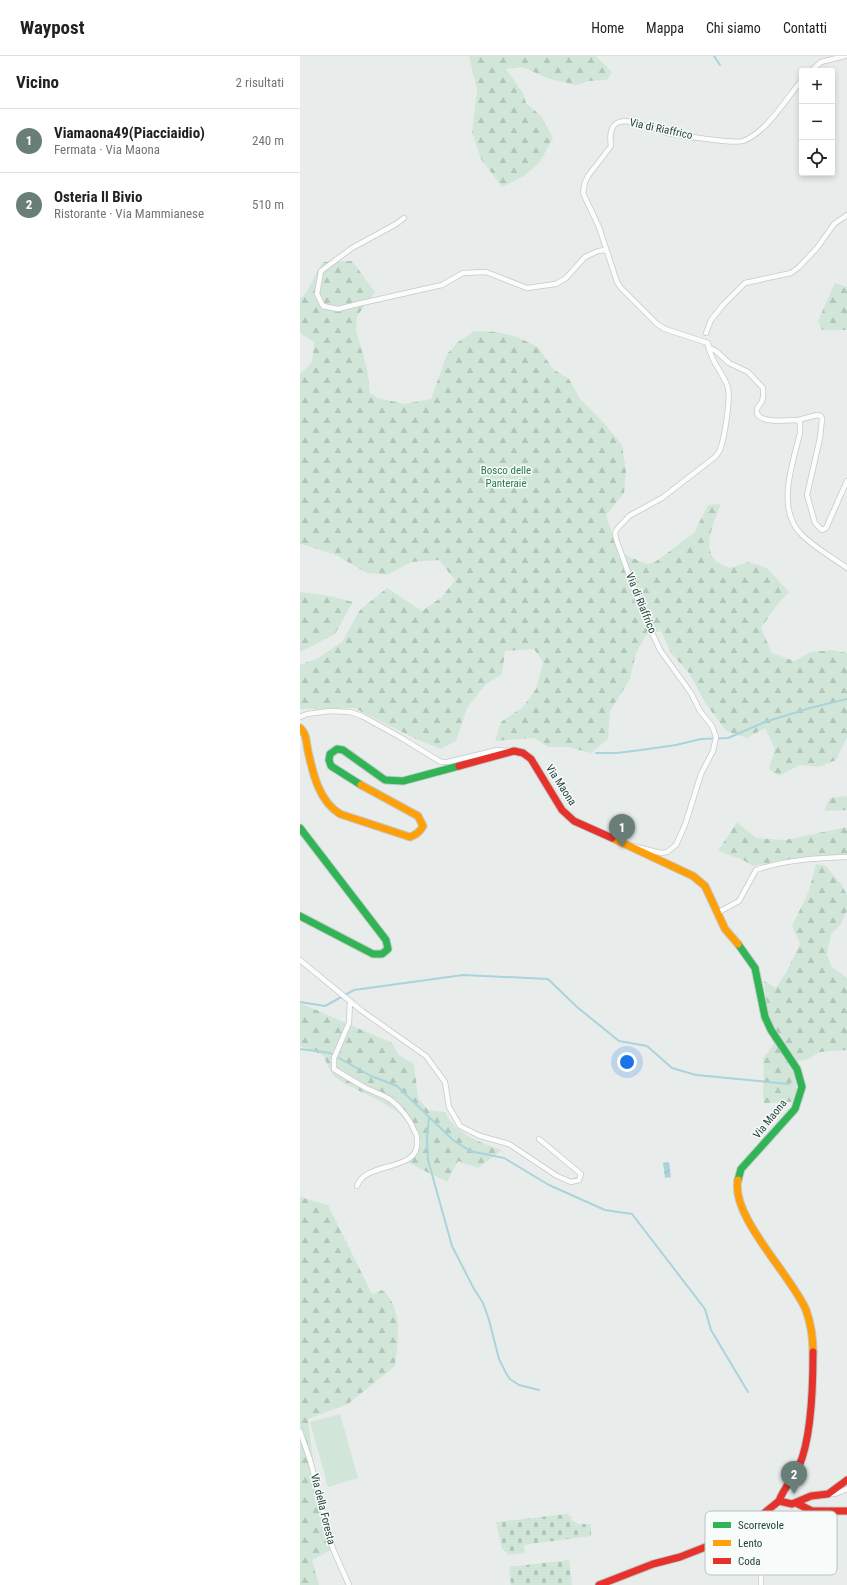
<!DOCTYPE html>
<html lang="it">
<meta charset="utf-8">
<style>
body{margin:0;font-family:"Roboto Condensed",sans-serif;background:#f2f2f2;color:#202124}
.controls{position:absolute;right:12px;top:12px;display:grid;overflow:hidden;border-radius:4px;box-shadow:0 2px 6px #0003}
.controls button{width:36px;height:36px;display:grid;place-items:center;padding:0;border:0;border-bottom:1px solid #e0e0e0;background:#fff;color:#202124;font:20px sans-serif}
.you{position:absolute;left:327px;top:1006px;width:14px;height:14px;margin:-10px;border:3px solid #fff;border-radius:50%;background:#1a73e8;box-shadow:0 0 0 6px #1a73e833}
.badge{display:grid;place-items:center;width:26px;height:26px;border-radius:50%;background:#697e78;color:#fff;font-size:13px;font-weight:700}
.pin{position:absolute;translate:-50% -33px;filter:drop-shadow(0 1px 2px #0008)}
.pin::after{content:'';position:absolute;top:21px;width:14px;height:12px;background:inherit;clip-path:polygon(0 0,100% 0,50% 100%)}
.list{margin:0;padding:0;list-style:none}
h2{display:flex;justify-content:space-between;align-items:center;height:52px;margin:0;padding:0 16px;font-size:17px}
h2 small{font-size:13px;font-weight:400;color:#757577}
.list li{display:grid;grid-template-columns:26px 1fr auto;gap:12px;align-items:center;box-sizing:border-box;height:64px;padding:0 16px;border-top:1px solid #e0e0e0}
.list b{display:block;font-size:15px;white-space:nowrap}
.list p{margin:0;font-size:13px;white-space:nowrap;color:#757577}
.list em{font-size:13px;font-style:normal;color:#757577}
.icon{flex:none;width:22px;height:22px;fill:none;stroke:currentColor;stroke-width:2;stroke-linecap:round;stroke-linejoin:round}
.map{position:relative;flex:none;width:547px;height:1529px;overflow:hidden}
header{display:flex;align-items:center;gap:24px;box-sizing:border-box;height:56px;padding:0 20px;background:#fff;border-bottom:1px solid #e0e0e0}
header strong{font-size:19px}
nav{display:flex;gap:22px;margin-inline-start:auto;font-size:14px}
main{display:flex}
aside{flex:1;background:#fff}
.map>svg:first-child{display:block}
.forest{fill:url(#forest-firs)}
.cemetery{fill:url(#cemetery-stones)}
.pitch{fill:#d1e6d8}
.water{fill:url(#water-waves)}
.lines{fill:none;stroke-linecap:round;stroke-linejoin:round}
.stream{stroke:#a9d4db;stroke-width:2}
.street-casing{stroke:#c5cac8;stroke-width:6}
.fast-casing{stroke:#c3cbc8;stroke-width:9}
.slow-casing{stroke:#c3cbc8;stroke-width:9}
.jam-casing{stroke:#c3cbc8;stroke-width:9}
.street{stroke:#fcfcfc;stroke-width:4.5}
.fast{stroke:#30b455;stroke-width:7}
.slow{stroke:#ff9f0a;stroke-width:7}
.jam{stroke:#e5322d;stroke-width:7}
.labels{text-anchor:middle;dominant-baseline:central;stroke-width:3;stroke-linejoin:round;paint-order:stroke}
.street-label{font-size:11px;fill:#24423a;stroke:#f7fbf9}
.park-label{font-size:11px;fill:#2d7a4b;stroke:#f7fbf9}
.key{fill:#f7fbf9;stroke:#b8c4c0;stroke-width:1}
.key-label{font-size:11px;fill:#24423a}
</style>
<header>
<strong>Waypost</strong>
<nav><a>Home</a><a>Mappa</a><a>Chi siamo</a><a>Contatti</a></nav>
</header>
<main>
<aside>
<h2>Vicino<small>2 risultati</small></h2>
<ul class="list">
<li><span class="badge">1</span><div><b>Viamaona49(Piacciaidio)</b><p>Fermata · Via Maona</p></div><em>240 m</em></li>
<li><span class="badge">2</span><div><b>Osteria Il Bivio</b><p>Ristorante · Via Mammianese</p></div><em>510 m</em></li>
</ul>
</aside>
<div class="map">
<svg width="547" height="1529" viewBox="0 0 547 1529">
<defs>
<pattern id="forest-firs" width="22" height="20" patternUnits="userSpaceOnUse"><rect width="22" height="20" fill="#d1e6d8"/><path d="M5 1l3.5 6h-7zM16 11l3.5 6h-7z" fill="#b3c6ba"/></pattern>
<pattern id="cemetery-stones" width="16" height="16" patternUnits="userSpaceOnUse"><rect width="16" height="16" fill="#d1e6d8"/><path d="M2 7V4a2 2 0 0 1 4 0v3zM10 15v-3a2 2 0 0 1 4 0v3z" fill="#b3c6ba"/></pattern>
<pattern id="water-waves" width="16" height="10" patternUnits="userSpaceOnUse"><rect width="16" height="10" fill="#a9d4db"/><path d="M0 5q4-4 8 0t8 0" fill="none" stroke="#91b7bd"/></pattern>
</defs>
<rect width="100%" height="100%" fill="#e8edeb"/>
<path class="forest" d="M169,0H296L312,16L307,24L289,25L276,29L250,23L222,11L206,13L223,37L226,47L241,60L253,82L240,106L224,120L202,131L181,103L172,76L177,34Z
M52,205L75,236L57,260L56,274L67,313L70,337L78,342L105,348L131,343L147,298L158,286L175,275L197,276L217,281L238,291L253,313L269,323L280,343L303,366L322,389L326,415L324,437L306,459L318,496L347,508L355,506L394,477L408,449L421,448C415,464 401,491 416,505C419,508 426,510 430,512L448,506L467,512L489,536L477,549L461,572L472,597L494,605L511,596L532,594L547,597V681L536,704L519,711L500,709L479,720L469,713L475,693L465,672L447,682L426,675L406,648L389,617L371,597L361,575L346,579L336,597L330,623L310,655L308,683L291,697L268,691H248L234,682L195,685L201,666L223,651L236,633L243,606L234,593L205,595L202,618L186,628L167,652L156,685L141,693L118,684L54,652L0,653V609L18,602L42,586L60,554L87,532L122,555L142,541L155,524L139,504L112,506L86,519L67,517L36,499L2,488L0,490V318L12,306L14,286L0,277V243C7,239 17,215 23,206Z
M535,227L547,231V274H522L518,265Z
M0,536L29,540L53,546L35,578L0,596Z
M547,740V754L524,755L530,742Z
M437,766L456,782L485,784L547,771V798L481,804L453,810L443,804L418,795Z
M516,808L526,810L541,828L547,839V855L541,868L531,878L527,898L531,910L547,922V994L520,996L508,1003L498,1005L494,1017L497,1034L492,1046L464,1047C462,1031 465,1017 463,1002L474,988L471,982L464,925L476,932L487,915L500,888L492,870L509,835Z
M0,947L92,987L99,999L114,1008L118,1042L128,1054L145,1056C155,1078 181,1087 202,1094L178,1112L158,1105L147,1126L109,1107C112,1100 115,1092 115,1083C112,1051 57,1038 35,1021C30,1016 26,1005 23,999L0,990Z
M0,1141L28,1149L72,1238L82,1234C104,1251 98,1287 95,1310L48,1348L8,1363L16,1425L22,1437L33,1493L12,1504L19,1529H0Z"/>
<path class="cemetery" d="M267,1458L272,1461L271,1464L279,1468H291V1480L224,1489L225,1497L209,1499L202,1493L196,1466Z
M269,1504L272,1529H211L209,1511Z"/>
<path class="pitch" d="M40,1358L58,1422L28,1431L10,1366Z"/>
<path class="water" d="M369,1106L371,1121L365,1122L363,1107Z"/>
<g class="lines">
<path class="stream" d="M414,0L420,9
M296,697H317L341,694L376,689L401,683L428,682L465,666L510,652L547,643
M0,946L25,950L54,934L163,919L248,923L277,951L319,985L347,990L372,1012L396,1019L489,1028
M0,993L30,997L71,1020L97,1030L153,1084L170,1095L204,1102L249,1129L305,1154L332,1158L405,1253L411,1274L448,1336
M129,1061L127,1083L128,1104L152,1190L174,1233L183,1247L189,1264L199,1303L207,1319L210,1323L219,1329L239,1334"/>
<defs>
<path id="street" d="M511,15L521,6L545,0
M104,162L96,168L52,192L21,215L17,238L23,250L38,253L62,247L142,229L163,217L186,216L227,232L256,228L266,222L285,201L298,195L306,194
M406,277L411,264L423,249L445,227L491,217L499,211L517,192L534,168L547,159
M408,291L416,295L429,307L448,316L463,332C463,336 464,341 462,345C461,348 458,350 457,353C454,369 488,364 498,364L500,367V377C493,407 475,453 502,479C515,492 532,501 547,512
M498,364L517,359L521,360L522,363L520,382L507,439L515,467L522,474L526,472L547,425
M0,661L7,658L30,655L50,656L62,660L100,681L141,706H148L197,694L210,695
M333,790L361,797L367,796L376,789L385,769L401,718L413,695L416,681L412,670L400,655L391,637L360,594L342,555L316,483L315,477L317,473L329,460L362,442L415,401C417,399 419,396 420,394C424,383 432,339 427,329C421,314 410,304 408,287L365,273L357,268L321,232L317,226L299,171L283,137L285,126L288,120L311,90C310,82 309,70 319,66C330,62 352,73 364,76C375,79 435,88 443,85C467,76 486,43 502,24
M417,857L439,845L456,814C484,804 517,802 547,801
M0,904L62,955L126,1000L145,1026L149,1051L160,1070L180,1080L209,1088L257,1120L271,1126L279,1124L281,1118L239,1083
M50,945L49,967L34,1002V1013C45,1020 55,1026 66,1032C74,1036 84,1039 91,1044C101,1052 110,1064 115,1076C117,1078 117,1081 117,1084C121,1117 66,1104 57,1130
M0,1375L10,1404L33,1493L49,1529
M528,1438H535L547,1433
M447,1471L461,1503V1529"/>
<path id="fast" d="M61,729L31,710L29,704L30,698L37,693L43,694L85,724L103,725L159,710
M0,772L86,884L88,893L82,898H73L0,860
M438,1124L441,1113L495,1053L502,1031L497,1013L471,974L465,961L455,912L438,888"/>
<path id="slow" d="M0,672C7,678 6,686 8,695C13,718 19,745 40,758L110,781C116,779 120,776 123,770L118,760L61,729
M312,782L393,820L405,830L425,873L438,888
M438,1124C430,1160 492,1220 506,1254C511,1268 513,1282 513,1296"/>
<path id="jam" d="M159,710L214,695L223,697L231,703L262,754L274,765L312,782
M479,1445C483,1433 494,1422 499,1410C512,1381 513,1329 513,1296
M479,1445L492,1448L511,1440L528,1438L547,1424
M496,1447L512,1455H547
M299,1529L353,1508L380,1501L426,1483L447,1471L479,1445"/>
</defs>
<use href="#street" class="street-casing"/>
<use href="#fast" class="fast-casing"/>
<use href="#slow" class="slow-casing"/>
<use href="#jam" class="jam-casing"/>
<use href="#street" class="street"/>
<use href="#fast" class="fast"/>
<use href="#slow" class="slow"/>
<use href="#jam" class="jam"/>
</g>
<g class="labels">
<g class="street-label">
<text transform="translate(361 73) rotate(12)">Via di Riaffrico</text>
<text transform="translate(341 547) rotate(68)">Via di Riaffrico</text>
<text transform="translate(261 729) rotate(57)">Via Maona</text>
<text transform="translate(470 1063) rotate(-51)">Via Maona</text>
<text transform="translate(23 1453) rotate(76)">Via della Foresta</text>
</g>
<g class="park-label">
<text x="206" y="414">Bosco delle<tspan x="206" dy="13">Panteraie</tspan></text>
</g>
</g>
<rect x="405" y="1455" width="132" height="64" rx="6" class="key"/>
<rect x="413" y="1466" width="18" height="6" fill="#30b455"/>
<rect x="413" y="1484" width="18" height="6" fill="#ff9f0a"/>
<rect x="413" y="1502" width="18" height="6" fill="#e5322d"/>
<g class="key-label">
<text x="438" y="1473">Scorrevole</text>
<text x="438" y="1491">Lento</text>
<text x="438" y="1509">Coda</text>
</g>
</svg>
<div class="controls">
<button>+</button>
<button>−</button>
<button><svg class="icon" aria-label="locate" viewBox="0 0 24 24"><circle cx="12" cy="12" r="6"/><path d="M12 2v4M12 18v4M2 12h4M18 12h4"/></svg></button>
</div>
<div class="you"></div>
<div class="pin badge" style="left:322px;top:791px">1</div>
<div class="pin badge" style="left:494px;top:1438px">2</div>
</div>
</main>
